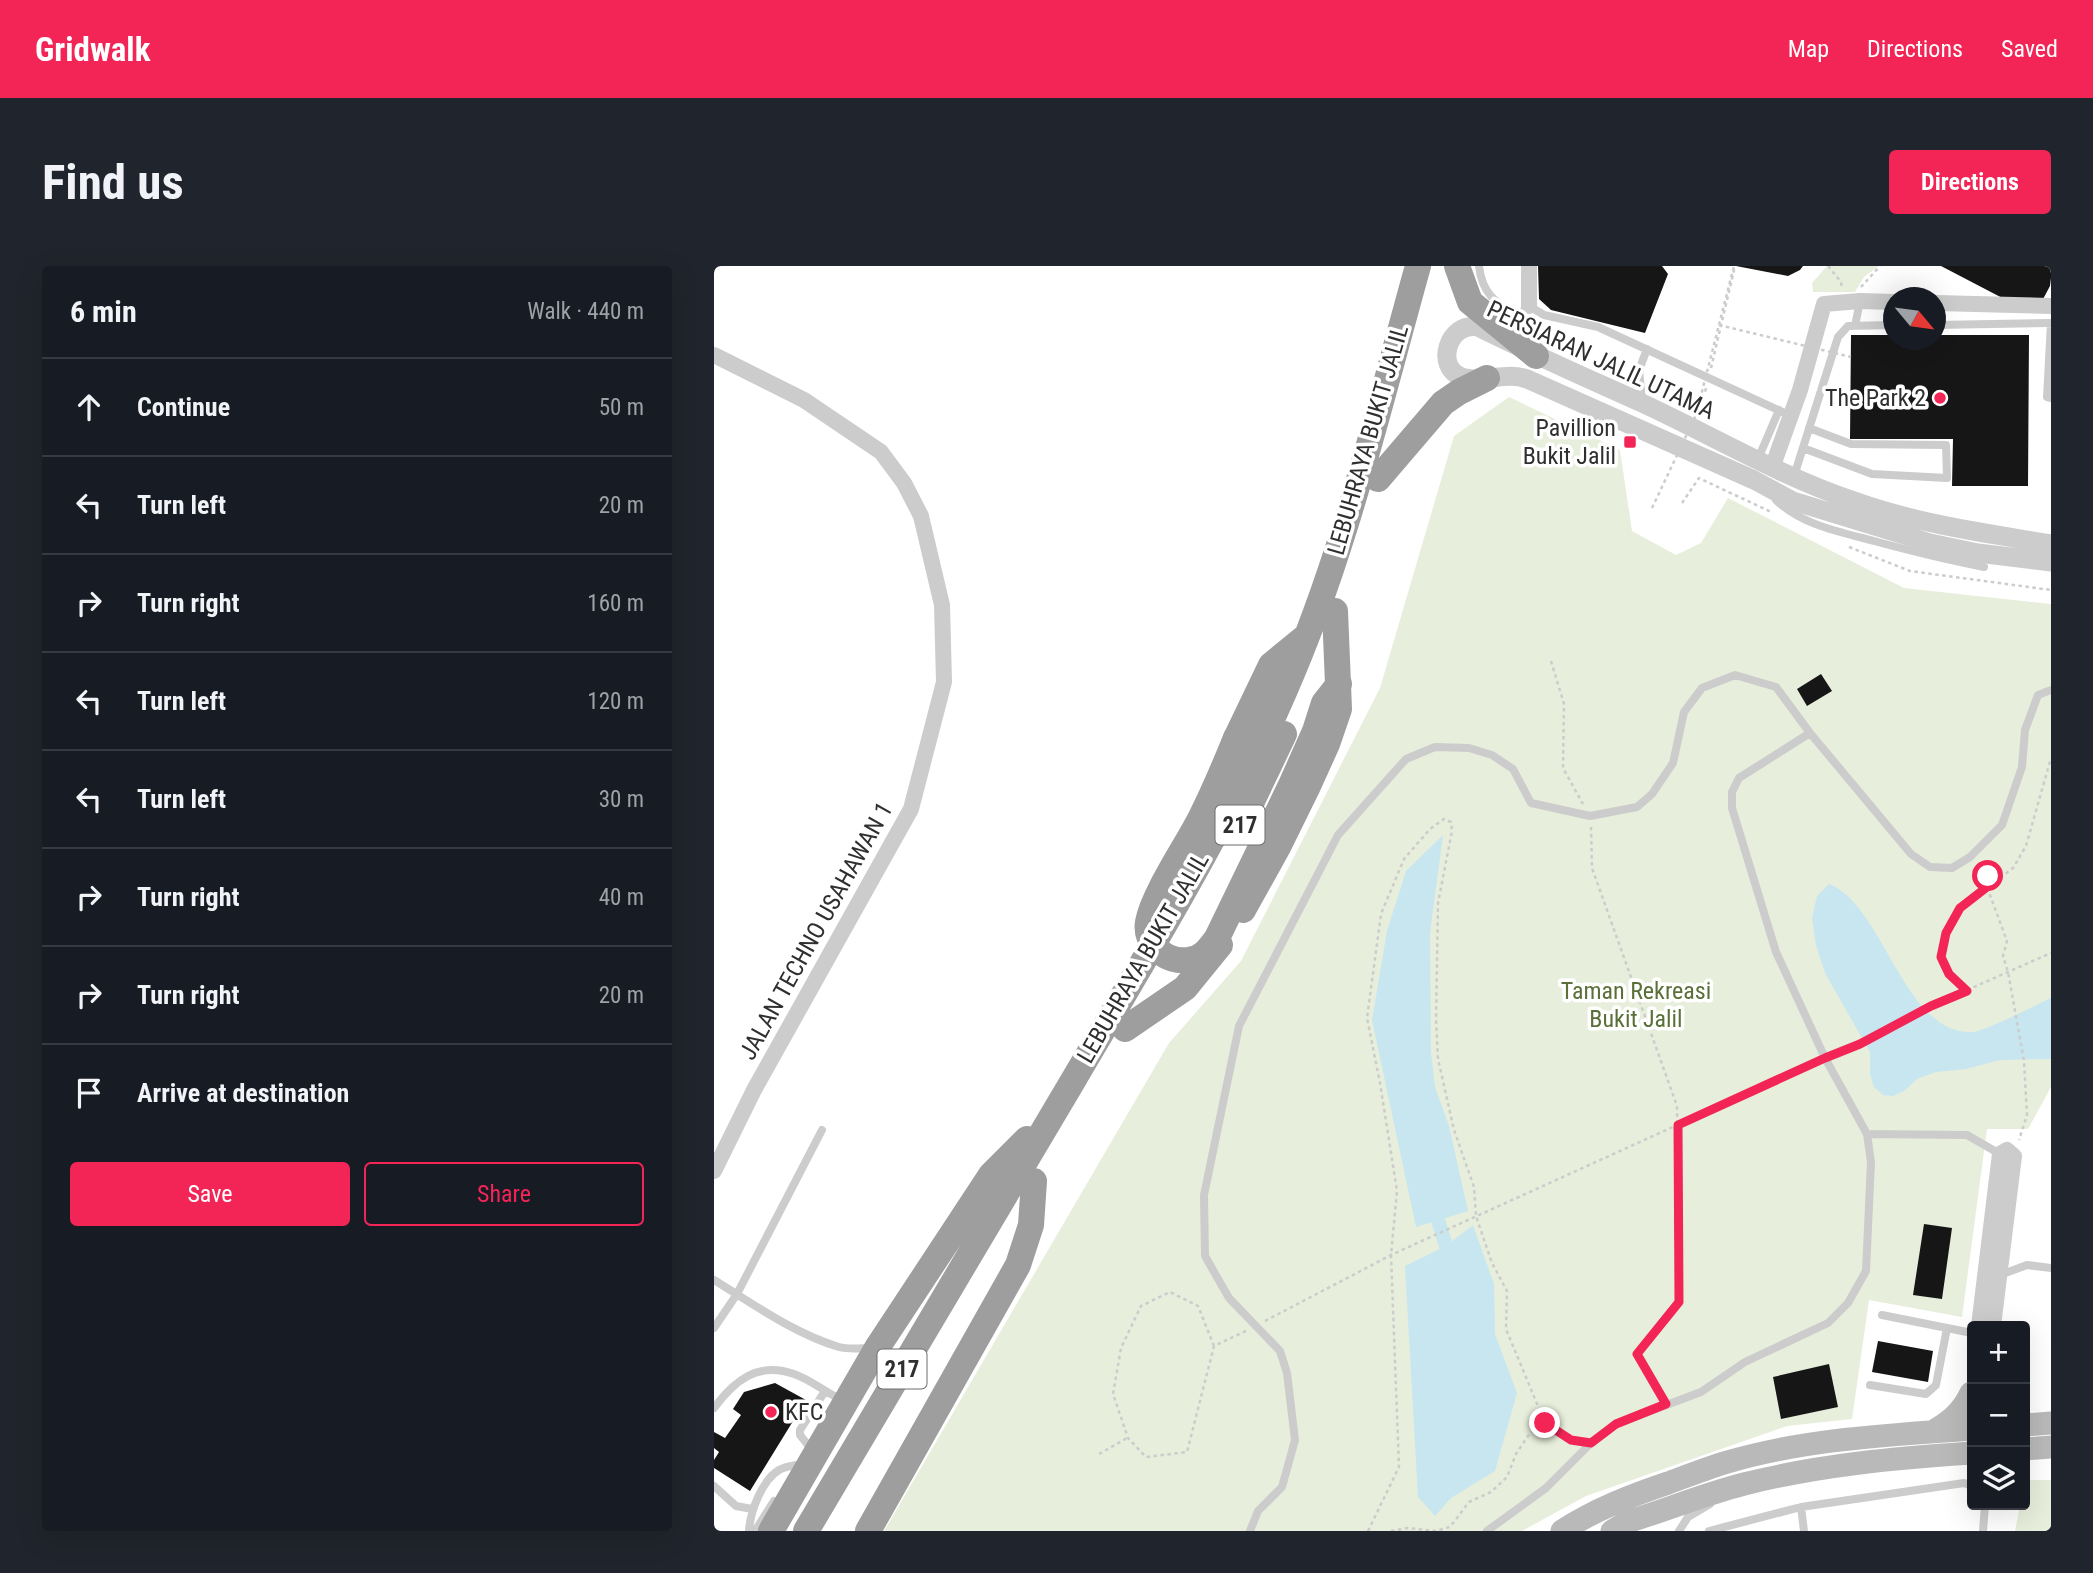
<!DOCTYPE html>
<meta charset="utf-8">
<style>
body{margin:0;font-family:"Roboto Condensed",sans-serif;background:#20242c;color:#f1f3f6}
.controls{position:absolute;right:21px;bottom:21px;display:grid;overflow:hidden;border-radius:7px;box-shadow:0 7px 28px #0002}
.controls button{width:63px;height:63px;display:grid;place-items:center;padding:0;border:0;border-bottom:2px solid #363941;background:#171b24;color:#f1f3f6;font:35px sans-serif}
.compass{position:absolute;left:1169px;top:21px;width:63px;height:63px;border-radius:50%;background:#171b24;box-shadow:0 7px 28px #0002;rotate:119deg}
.stop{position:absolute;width:21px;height:21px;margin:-16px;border:5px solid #f32557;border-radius:50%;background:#fff}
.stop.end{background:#f32557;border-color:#fff;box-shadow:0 2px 7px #0008}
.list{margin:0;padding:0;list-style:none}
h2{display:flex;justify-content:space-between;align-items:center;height:91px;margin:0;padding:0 28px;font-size:30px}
h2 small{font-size:23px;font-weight:400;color:#9ea1a6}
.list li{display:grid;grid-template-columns:46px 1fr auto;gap:21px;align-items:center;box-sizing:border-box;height:98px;padding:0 28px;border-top:2px solid #363941}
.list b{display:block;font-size:26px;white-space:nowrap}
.list em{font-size:23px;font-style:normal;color:#9ea1a6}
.actions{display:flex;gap:14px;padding:21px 28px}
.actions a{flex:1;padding:16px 0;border:2px solid #f32557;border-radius:7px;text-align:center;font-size:24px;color:#f32557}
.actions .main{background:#f32557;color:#fff}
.icon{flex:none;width:38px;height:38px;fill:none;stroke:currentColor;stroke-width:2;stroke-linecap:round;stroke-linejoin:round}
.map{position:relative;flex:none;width:1337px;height:1265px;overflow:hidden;border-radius:7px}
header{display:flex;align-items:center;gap:42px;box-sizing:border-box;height:98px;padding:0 35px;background:#f32557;color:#fff}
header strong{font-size:33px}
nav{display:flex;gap:38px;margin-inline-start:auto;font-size:24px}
.intro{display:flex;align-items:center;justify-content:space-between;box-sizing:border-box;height:168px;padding:0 42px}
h1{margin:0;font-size:49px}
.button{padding:18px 32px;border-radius:7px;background:#f32557;color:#fff;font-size:24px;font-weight:700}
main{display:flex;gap:42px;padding:0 42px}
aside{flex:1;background:#171b24;border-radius:7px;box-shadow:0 7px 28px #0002}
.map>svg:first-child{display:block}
.green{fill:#e8eedc}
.water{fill:#c7e6ef}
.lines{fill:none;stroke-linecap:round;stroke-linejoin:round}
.canal{stroke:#c7e6ef;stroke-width:14}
.building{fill:#161616}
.path{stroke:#ccc;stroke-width:2.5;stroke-dasharray:3.5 3.5;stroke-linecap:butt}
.service{stroke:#ccc;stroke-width:8}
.minor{stroke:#ccc;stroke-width:16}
.tertiary{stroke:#ccc;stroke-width:19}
.secondary{stroke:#b9b9b9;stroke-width:23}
.trunk{stroke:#9e9e9e;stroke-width:26}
.path-bridge{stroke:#ccc;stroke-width:2.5;stroke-dasharray:3.5 3.5;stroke-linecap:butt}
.trunk-bridge{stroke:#9e9e9e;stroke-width:26}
.route{stroke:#f32557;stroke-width:9}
.poi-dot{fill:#f32557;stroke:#fff;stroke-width:2.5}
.labels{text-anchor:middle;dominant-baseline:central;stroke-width:7;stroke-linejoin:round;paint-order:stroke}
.shield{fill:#fff;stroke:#6d6d6d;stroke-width:2}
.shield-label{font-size:23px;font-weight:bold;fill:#2f2f2f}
.street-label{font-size:24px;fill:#2f2f2f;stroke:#fff}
.poi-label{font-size:24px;fill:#2f2f2f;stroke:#fff;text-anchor:end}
.park-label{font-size:24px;fill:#5b6f39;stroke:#fff}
</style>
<header>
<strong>Gridwalk</strong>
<nav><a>Map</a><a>Directions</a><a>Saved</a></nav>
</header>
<div class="intro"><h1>Find us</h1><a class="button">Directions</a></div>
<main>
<aside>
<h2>6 min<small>Walk · 440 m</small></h2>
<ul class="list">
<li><svg class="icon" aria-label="ahead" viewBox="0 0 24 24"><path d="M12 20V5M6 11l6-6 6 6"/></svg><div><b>Continue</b></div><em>50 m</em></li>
<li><svg class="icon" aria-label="left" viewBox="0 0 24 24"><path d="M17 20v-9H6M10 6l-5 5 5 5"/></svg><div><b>Turn left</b></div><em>20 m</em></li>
<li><svg class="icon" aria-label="right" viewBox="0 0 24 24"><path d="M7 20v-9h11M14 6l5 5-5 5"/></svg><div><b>Turn right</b></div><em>160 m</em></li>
<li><svg class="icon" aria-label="left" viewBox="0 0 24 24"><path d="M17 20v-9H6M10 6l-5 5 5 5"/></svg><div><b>Turn left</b></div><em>120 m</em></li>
<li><svg class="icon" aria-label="left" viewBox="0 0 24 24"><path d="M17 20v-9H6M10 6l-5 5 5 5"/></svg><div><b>Turn left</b></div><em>30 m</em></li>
<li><svg class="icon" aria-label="right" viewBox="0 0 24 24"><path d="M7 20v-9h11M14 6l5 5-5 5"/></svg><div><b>Turn right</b></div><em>40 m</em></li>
<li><svg class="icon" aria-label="right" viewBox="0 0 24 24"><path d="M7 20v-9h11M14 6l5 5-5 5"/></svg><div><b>Turn right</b></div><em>20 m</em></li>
<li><svg class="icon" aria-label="arrive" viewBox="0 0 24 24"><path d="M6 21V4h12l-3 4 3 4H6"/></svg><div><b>Arrive at destination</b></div></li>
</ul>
<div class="actions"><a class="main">Save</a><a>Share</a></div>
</aside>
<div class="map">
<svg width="1337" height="1265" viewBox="0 0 1337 1265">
<rect width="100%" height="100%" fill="#fff"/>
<path class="green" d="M1113,0H1165L1150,11L1141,26H1099L1098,17Z
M795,131L906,184L918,265L962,289L987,277L1014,232L1190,322L1337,338V821L1314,863H1273L1248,1051L1155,1034L1138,1153L1073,1160L872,1230L808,1265H170L455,777L527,695L666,422L740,170Z
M1311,1214H1337V1265H1301L1306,1239H1311Z"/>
<path class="water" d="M729,569L716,667L717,786L721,821L735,860L754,945L702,961L658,754L673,665L692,605Z
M1115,618C1169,638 1190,769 1258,766C1270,766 1322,739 1337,732V793L1286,794L1252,803L1222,806L1203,813L1190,825L1179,830L1169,829L1160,821L1156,808V786L1111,707L1102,679L1098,652L1103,630Z
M759,959L780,1018L781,1068L803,1127L781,1205L737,1232L721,1250L704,1231L691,1000L732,980Z"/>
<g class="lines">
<path class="canal" d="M724,954L732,980"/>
</g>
<path class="building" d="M824,0H948L954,8L931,67L837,44L825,33Z
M1022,0H1089L1086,4L1074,10Z
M1227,0H1337V12L1336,20L1328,35L1296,36Z
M1137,69H1180V74H1222V69H1315L1314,220H1238L1239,173H1136Z
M1107,408L1118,425L1093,440L1083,423Z
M1210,958L1238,962L1228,1033L1199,1029Z
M1164,1075L1219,1085L1214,1116L1158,1106Z
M1115,1098L1124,1141L1067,1153L1059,1111Z
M61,1117L92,1134L36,1225L0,1202V1194L5,1186L0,1182V1166L11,1172L27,1149L19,1143L30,1126Z"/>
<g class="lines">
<path class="path" d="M1114,0L1127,16L1128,23
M1147,21L1166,0
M997,102L1021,0
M986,146L992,122
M968,237L985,212L1059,247
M1135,281L1196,305L1337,324
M837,395L850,438L849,502L869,538
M877,561L878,602L963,840L965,1036L923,1088L948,1131
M1263,598L1274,610L1273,621L1293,675L1289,690L1294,706L1310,795L1313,849L1305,874
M1253,725L1235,708L1227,691L1232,667L1246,642L1299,602L1312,580L1337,492
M1121,788L1146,778L1217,740L1337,687
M551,1055L677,989L1102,796
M500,1080L484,1040L456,1026L427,1040L407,1082L399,1128L414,1172L432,1191L473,1186L500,1080L532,1065
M385,1188L413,1172
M654,1265L685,1201L677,989L683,925L666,817L653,752L667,648L690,593L716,563L730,553L737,556L738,565L724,637L722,754L724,793L740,864L760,921L762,950L778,997L793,1025L792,1063L831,1157L857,1174L863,1175
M677,1265L694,1262L721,1265L736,1261L755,1236L777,1226L793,1211L802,1188L816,1167L830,1158"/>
<path class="service" d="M765,0C768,27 781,37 804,49L815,40L830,49L884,61L1077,150
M1222,59L1337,57L1333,131L1337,132
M1141,60L1146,35
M928,134L925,104L933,83
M1089,182L1158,208L1233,212L1232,179L1137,178L1095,162
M1044,193L1065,144
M1080,210L1124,71L1134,60L1180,59
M1062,234C1088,259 1126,266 1160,275C1197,285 1233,294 1270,301
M1153,868L1253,869L1286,888
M1286,1009L1313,999L1337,1002
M0,1014C39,1038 81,1068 125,1081C136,1084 147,1082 158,1082
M1168,1049L1258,1067
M0,1062L23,1028L108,864
M1156,1119L1212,1128L1222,1119L1233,1062
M0,1142C20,1115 44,1095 80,1108C95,1113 110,1125 124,1132
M94,1179L86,1169V1164L111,1125
M0,1220L22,1240L38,1243
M1087,1241L1090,1265
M35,1265C36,1246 48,1214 65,1204C70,1201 77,1200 82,1199
M41,1265L60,1235
M536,1265L544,1245L568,1221L581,1174L573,1107L566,1085L515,1032L491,990L490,929L525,760L624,569L692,493L721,481L755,482L778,489L799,503L817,537L876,550L923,541L938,528L959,497L970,446L988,422L1021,409L1062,421L1096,467L1197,588L1216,601L1238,602L1256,591L1288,559L1308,501L1311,464L1324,429L1337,424
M773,1265L832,1222L877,1177L902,1158L987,1126L1031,1096L1114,1057L1134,1037L1152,1005L1157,896L1153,868L1111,792L1062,686L1018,542V526L1025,512L1096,467
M965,1265L974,1251L996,1238
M995,1265L1087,1241L1250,1217L1258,1220
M1269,1265L1271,1239"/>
<path class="minor" d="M815,0V40
M1222,37L1337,40
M0,89L90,134L167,186L190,217L207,250L228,339L230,416L197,543L40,824L0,905
M1058,202L1086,124L1110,38L1146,35L1180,36
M1265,1060L1286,888L1293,884L1300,890L1279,1060"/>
<path class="tertiary" d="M1337,278C1271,267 1204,258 1140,235C1066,210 999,170 928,137C873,112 818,88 764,61C734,55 720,102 748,111C769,118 792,105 813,113L1040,214L1079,235L1216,277L1264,287L1337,296"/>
<path class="secondary" d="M1311,1159L1337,1157
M1218,1166C1236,1156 1248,1146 1257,1127
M1311,1183L1337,1181
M848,1265C882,1243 916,1230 954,1217C973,1210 991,1203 1010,1197C1090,1173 1175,1169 1258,1163
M898,1265L913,1256C952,1244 991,1228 1030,1218C1106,1199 1181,1192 1258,1187"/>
<path class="trunk" d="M743,0L756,36L822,90
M664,213L729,137L745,126L773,112
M522,472L557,399L590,372
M529,554L570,468
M529,644L564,581L594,520L613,478L625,443L621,345
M411,763L471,722L506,679
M57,1265L163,1082L277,909L313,873
M92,1265C182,1114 271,963 360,813C434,687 512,561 570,426C630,290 664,143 704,0
M154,1265L304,999L317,959L320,915"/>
<path class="path-bridge" d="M1005,59L1137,91
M938,242L982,149L1020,0"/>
<path class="trunk-bridge" d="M522,472C511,499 500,525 487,551C473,579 439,628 434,656C430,679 453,697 474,694C488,693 495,683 503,672L577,519L601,465L610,437L625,418"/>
</g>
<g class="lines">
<path class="route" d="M831,1157L857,1174L877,1177L902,1158L952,1138L923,1088L965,1036L964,859L1111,792L1146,778L1217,740L1253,725L1235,708L1227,691L1232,667L1246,642L1273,621L1274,610"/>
</g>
<g class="poi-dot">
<circle cx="1226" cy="132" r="7"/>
<rect x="909" y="169" width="14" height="14" rx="3.5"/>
<circle cx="57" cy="1146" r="7"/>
</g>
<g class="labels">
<g class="shield">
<rect x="501.5" y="539.5" width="49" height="39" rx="5"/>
<rect x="163.5" y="1083.5" width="49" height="39" rx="5"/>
</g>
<g class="shield-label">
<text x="526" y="559">217</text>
<text x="188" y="1103">217</text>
</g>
<g class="street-label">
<text transform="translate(887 94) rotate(25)">PERSIARAN JALIL UTAMA</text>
<text transform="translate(654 174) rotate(-74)">LEBUHRAYA BUKIT JALIL</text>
<text transform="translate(102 665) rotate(-61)">JALAN TECHNO USAHAWAN 1</text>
<text transform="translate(429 692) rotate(-60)">LEBUHRAYA BUKIT JALIL</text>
</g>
<g class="poi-label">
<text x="1212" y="132">The Park 2</text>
<text x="902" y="162">Pavillion<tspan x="902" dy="28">Bukit Jalil</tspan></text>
<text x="71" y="1146" text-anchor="start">KFC</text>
</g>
<g class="park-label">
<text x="922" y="725">Taman Rekreasi<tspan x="922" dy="28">Bukit Jalil</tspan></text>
</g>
</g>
</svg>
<div class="controls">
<button>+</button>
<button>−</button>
<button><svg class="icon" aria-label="layers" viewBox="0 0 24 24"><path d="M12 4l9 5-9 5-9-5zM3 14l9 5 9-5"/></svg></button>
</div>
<svg class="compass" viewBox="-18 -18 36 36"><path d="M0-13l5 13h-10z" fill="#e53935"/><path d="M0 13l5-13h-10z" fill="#9ea1a6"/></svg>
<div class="stop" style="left:1274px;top:610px"></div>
<div class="stop end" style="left:831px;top:1157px"></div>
</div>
</main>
